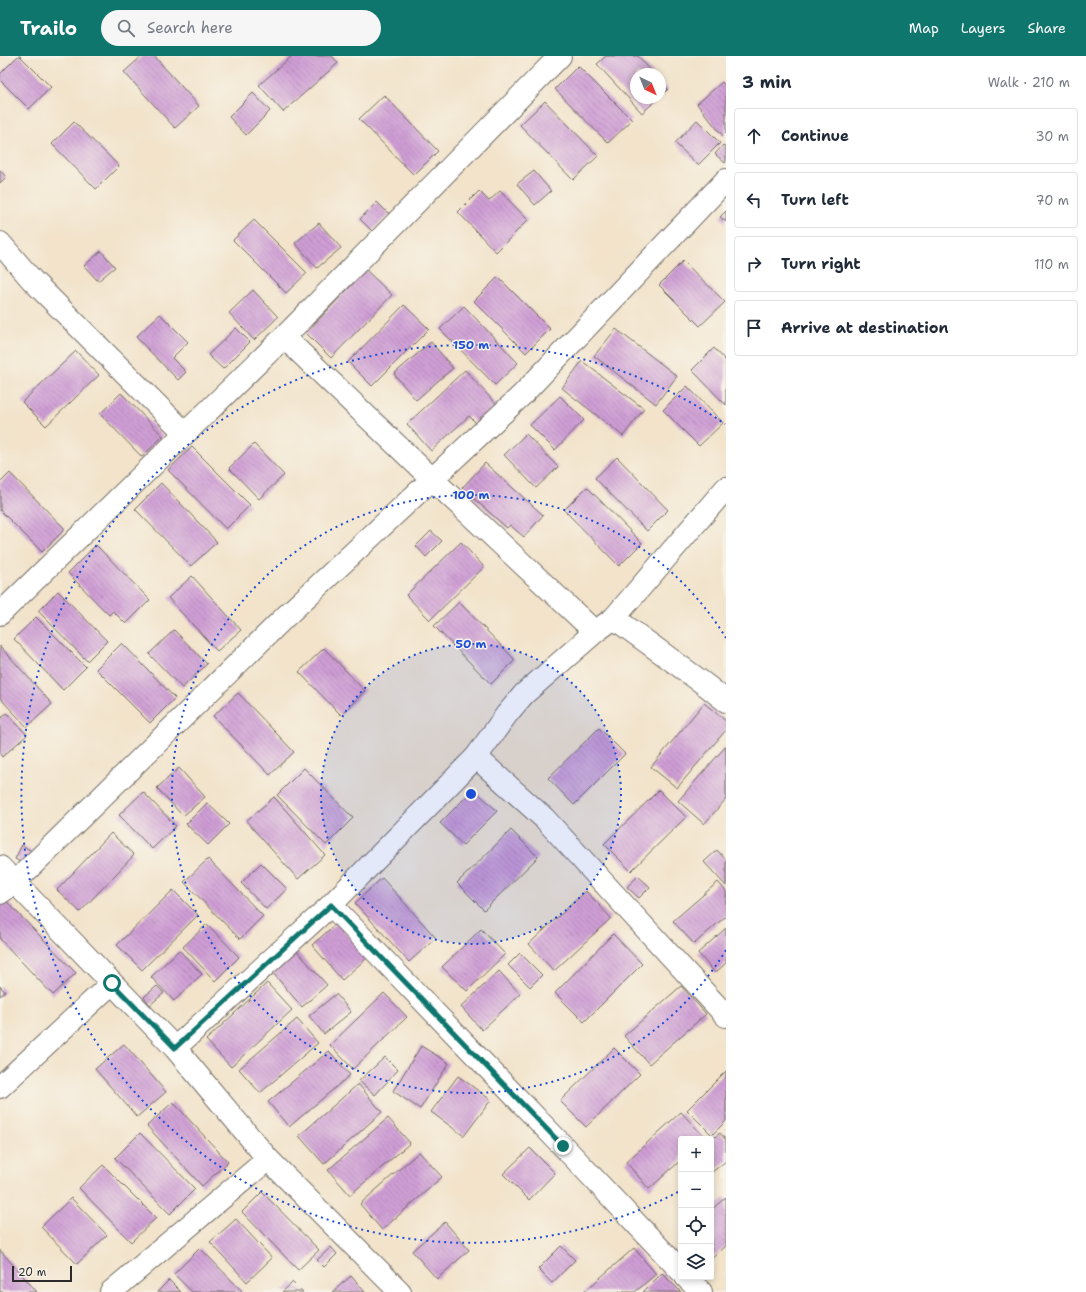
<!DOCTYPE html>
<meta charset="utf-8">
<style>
body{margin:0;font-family:"Shantell Sans",sans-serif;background:#f6f6f7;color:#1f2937}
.controls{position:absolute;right:12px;bottom:12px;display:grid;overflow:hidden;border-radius:4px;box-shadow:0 2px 6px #0003}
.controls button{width:36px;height:36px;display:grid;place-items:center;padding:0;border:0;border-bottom:1px solid #e0e1e3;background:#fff;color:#1f2937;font:20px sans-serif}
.compass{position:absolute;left:630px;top:12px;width:36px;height:36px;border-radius:50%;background:#fff;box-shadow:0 2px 6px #0003;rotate:137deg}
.scale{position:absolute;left:12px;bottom:10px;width:60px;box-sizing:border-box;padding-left:4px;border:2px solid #2b2b2b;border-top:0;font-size:11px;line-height:14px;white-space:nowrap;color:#2b2b2b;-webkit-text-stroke:3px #f7f3e8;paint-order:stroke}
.stop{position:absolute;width:12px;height:12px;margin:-9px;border:3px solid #0f766e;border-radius:50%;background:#fff}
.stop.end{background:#0f766e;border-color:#fff;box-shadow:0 1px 4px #0008}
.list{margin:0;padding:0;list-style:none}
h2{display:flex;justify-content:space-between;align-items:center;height:52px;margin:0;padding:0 16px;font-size:17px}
h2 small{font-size:13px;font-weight:400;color:#747a83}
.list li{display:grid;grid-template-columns:26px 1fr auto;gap:12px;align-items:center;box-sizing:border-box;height:56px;margin:0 8px 8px;padding:0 8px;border:1px solid #e0e1e3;border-radius:4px}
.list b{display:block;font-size:15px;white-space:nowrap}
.list em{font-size:13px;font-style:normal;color:#747a83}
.icon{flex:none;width:22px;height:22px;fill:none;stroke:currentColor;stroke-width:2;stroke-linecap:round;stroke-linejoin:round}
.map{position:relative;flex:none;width:726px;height:1236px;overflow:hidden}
header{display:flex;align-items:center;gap:24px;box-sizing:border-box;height:56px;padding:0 20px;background:#0f766e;color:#fff}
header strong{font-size:19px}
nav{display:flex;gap:22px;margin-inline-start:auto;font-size:14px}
.search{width:280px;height:36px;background:#f6f6f7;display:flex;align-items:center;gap:10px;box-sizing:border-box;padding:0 14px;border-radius:22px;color:#747a83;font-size:15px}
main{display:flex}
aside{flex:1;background:#fff}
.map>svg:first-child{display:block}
.building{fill:url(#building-back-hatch)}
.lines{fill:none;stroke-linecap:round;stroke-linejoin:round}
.street-casing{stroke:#716b63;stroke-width:24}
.street{stroke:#fff;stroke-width:22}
.route{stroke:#0f766e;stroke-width:5}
.ring{fill:none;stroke:#1d4ed8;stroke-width:2;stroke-dasharray:2 4}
.centre{fill:#1d4ed8;stroke:#f7f3e8;stroke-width:2}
.ring-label{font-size:12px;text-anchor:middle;font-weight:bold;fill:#1d4ed8;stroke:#f7f3e8;stroke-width:3;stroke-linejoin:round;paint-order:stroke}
</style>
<header>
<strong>Trailo</strong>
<div class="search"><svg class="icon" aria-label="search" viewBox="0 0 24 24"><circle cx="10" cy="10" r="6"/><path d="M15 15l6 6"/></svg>Search here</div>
<nav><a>Map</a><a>Layers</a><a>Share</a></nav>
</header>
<main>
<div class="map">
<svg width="726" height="1236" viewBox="0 0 726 1236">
<defs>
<pattern id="building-back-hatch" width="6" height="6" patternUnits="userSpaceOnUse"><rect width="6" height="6" fill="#cf9ed5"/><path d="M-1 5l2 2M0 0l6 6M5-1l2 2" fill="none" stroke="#a881ad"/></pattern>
</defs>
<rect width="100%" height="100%" fill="#f7f3e8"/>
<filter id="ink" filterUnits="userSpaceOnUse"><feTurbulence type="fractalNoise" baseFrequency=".025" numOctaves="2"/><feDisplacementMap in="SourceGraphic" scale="8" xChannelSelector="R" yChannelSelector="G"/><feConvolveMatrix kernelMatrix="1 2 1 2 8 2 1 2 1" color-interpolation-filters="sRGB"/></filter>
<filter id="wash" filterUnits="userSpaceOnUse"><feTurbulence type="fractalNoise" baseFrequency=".012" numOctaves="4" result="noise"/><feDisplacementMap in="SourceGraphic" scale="16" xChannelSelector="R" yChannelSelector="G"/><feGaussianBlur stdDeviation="0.9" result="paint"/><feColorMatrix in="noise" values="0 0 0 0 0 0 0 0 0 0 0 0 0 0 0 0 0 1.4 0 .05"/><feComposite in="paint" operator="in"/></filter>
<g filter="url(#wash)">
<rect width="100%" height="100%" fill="#f2e3ca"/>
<g id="blocks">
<path class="building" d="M18,0H20L51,31L29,53L0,24V18Z
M142,0H154L199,50L175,72L124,16Z
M292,0H332L338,7L283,56L259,29Z
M606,0H638L654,18H636V42H659L642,57L597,8Z
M578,10L632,64L608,87L555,33Z
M660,25L668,33L660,41Z
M722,26L726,31V77L723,80L697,48Z
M253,37L270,55L246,79L229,61Z
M384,39L438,95L414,119L359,63Z
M545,45L598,100L573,124L520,69Z
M697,64L720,87L698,109L675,87Z
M74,66L119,110L96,133L52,88Z
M723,89L726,91V105L725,107L715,98Z
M0,114L6,121L0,127Z
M534,115L551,135L535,149L517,128Z
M479,135L489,145L500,135L528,164L496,196L458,156Z
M377,146L389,158L372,175L360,163Z
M726,155V166L720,161Z
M254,164L307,217L286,237L233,184Z
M319,167L341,192L317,212L295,187Z
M101,195L115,211L98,225L84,210Z
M683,205L725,246L700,270L659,229Z
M366,214L392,239L331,302L306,277Z
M498,221L550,273L526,297L474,245Z
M253,234L278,261L254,284L229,257Z
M404,249L429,273L372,330L348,306Z
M464,250L518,307L495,329L440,273Z
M160,258L188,286L172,302L186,316L178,324L136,281Z
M236,272L250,286L223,313L208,299Z
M616,273L677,320L656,348L594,300Z
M431,286L453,312L416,344L394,318Z
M714,292L726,305V349L692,314Z
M76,295L99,319L46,370L22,346Z
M582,305L644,353L623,380L562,332Z
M465,314L497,349L477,368L469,360L431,395L407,368Z
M687,330L723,367L699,390L663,354Z
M121,337L163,380L142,401L100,358Z
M560,340L584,364L555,394L530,369Z
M526,378L558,411L536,432L504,399Z
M254,388L284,419L259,443L229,412Z
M192,391L250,449L226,473L168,414Z
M617,401L668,454L647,475L595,422Z
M485,407L543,459L524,481L510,469L507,472L462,432Z
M10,417L65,473L42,496L0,454V427Z
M161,427L217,486L191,510L135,453Z
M587,431L642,487L619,510L564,454Z
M431,475L442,485L426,501L416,490Z
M461,486L484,511L430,564L406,539Z
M96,489L150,544L126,568L113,555L109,559L68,517Z
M192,520L241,574L217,595L168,542Z
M58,535L107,585L87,605L38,555Z
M459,546L515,604L491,628L434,570Z
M36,561L86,611L63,634L14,583Z
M174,574L207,608L182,632L149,598Z
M122,587L175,642L150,667L96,613Z
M0,590L52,648L27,671L0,642Z
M324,592L365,635L341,659L299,616Z
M238,637L294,696L270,719L213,660Z
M704,647L726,665V674L677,732L651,711Z
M7,657L27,679L2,701L0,698V663Z
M599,672L625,698L574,749L548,722Z
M726,690V743L704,768L678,745Z
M179,712L205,741L183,760L157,732Z
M304,712L353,762L326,789L277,739Z
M474,733L497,755L463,789L440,767Z
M659,734L686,761L631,815L604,788Z
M143,736L176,770L152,793L119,759Z
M274,741L325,799L298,823L246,765Z
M207,747L229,768L208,789L186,768Z
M511,774L538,801L484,854L457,827Z
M111,777L134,799L80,856L57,834Z
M22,789L33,796L26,809L15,803Z
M717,794L726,804V830L704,806Z
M208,803L263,860L240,883L184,826Z
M261,807L287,833L266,853L241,827Z
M638,820L650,831L639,842L627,831Z
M382,822L436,882L409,906L355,847Z
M718,826L726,835V860L694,888L673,865Z
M173,834L198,859L142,914L117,889Z
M586,835L611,862L554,915L529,888Z
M4,843L76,917L53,939L0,883V847Z
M337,867L368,901L342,924L312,889Z
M207,868L239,901L215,925L183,891Z
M726,872V907L715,917L698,897Z
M481,873L505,898L467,935L442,911Z
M613,878L642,908L584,966L555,937Z
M179,894L202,918L174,945L151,921Z
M297,895L327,929L302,951L273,917Z
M520,897L542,919L530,931L508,909Z
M499,915L520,938L482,974L461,951Z
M267,927L292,954L231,1011L206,984Z
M0,930L5,936L0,940Z
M157,930L164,937L150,949L144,941Z
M681,930L706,958L649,1008L624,980Z
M384,937L407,961L353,1013L330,989Z
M336,938L351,956L324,978L309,960Z
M297,963L318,987L260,1037L239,1013Z
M124,988L166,1036L137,1061L95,1013Z
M421,990L449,1007L420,1053L393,1035Z
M614,992L640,1018L586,1071L560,1045Z
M329,995L350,1019L289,1071L268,1046Z
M385,1001L398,1014L375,1039L359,1025Z
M726,1015V1065L712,1079L687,1054Z
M458,1020L491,1044L464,1080L431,1056Z
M358,1028L382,1056L324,1108L299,1080Z
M173,1046L228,1106L202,1130L147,1070Z
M681,1056L706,1083H681V1104L649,1133L626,1106Z
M388,1062L410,1087L350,1139L328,1114Z
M140,1077L195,1133L170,1158L115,1102Z
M720,1077L726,1084V1105L712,1116L711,1084Z
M530,1092L555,1117L529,1144L503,1118Z
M419,1096L442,1121L382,1174L360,1148Z
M103,1109L156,1162L131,1186L79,1132Z
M262,1136L319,1194L298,1214L242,1156Z
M726,1141V1190L711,1203V1154Z
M71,1142L107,1179L77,1208L41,1171Z
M236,1163L272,1202L247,1226L210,1186Z
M445,1166L469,1194L437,1223L412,1195Z
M561,1190L575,1204L552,1227L538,1213Z
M331,1191L337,1198L324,1211L317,1204Z
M200,1192L243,1236H192L174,1218Z
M634,1192L656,1218L635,1236H584Z
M0,1194L37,1236H0Z
M662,1217L681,1236H643Z
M351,1220L365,1236H332Z
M169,1224L181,1236H157Z
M293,1226L303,1236H282Z"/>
</g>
</g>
<g filter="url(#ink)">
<use href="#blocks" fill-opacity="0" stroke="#716b63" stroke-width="1"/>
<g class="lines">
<defs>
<path id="street" d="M0,187L32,224L185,377
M284,281L432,423L595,576
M0,558L284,281L560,0
M614,562L707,630L726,645
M476,701L545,763L726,960
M0,811L175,992L268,1103L400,1236
M0,837L14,827L286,560L523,338L726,124
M331,849L563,1090L681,1215
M175,992L331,849L476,701L507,658L524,638L595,576L614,562L726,432
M0,1031L112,927
M686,1221L701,1236
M111,1236L268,1103"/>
</defs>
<use href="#street" class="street-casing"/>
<use href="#street" class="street"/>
</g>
</g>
<g class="lines" filter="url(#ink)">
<path class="route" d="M112,927L175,992L331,849L563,1090"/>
</g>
<circle cx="471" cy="738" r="150" fill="#1d4ed8" fill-opacity=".12"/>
<g class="ring">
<circle cx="471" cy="738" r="150"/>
<path d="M726 894A299 299 0 1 1 726 582"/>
<path d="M678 1136A449 449 0 1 1 725 368"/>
</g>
<circle cx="471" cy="738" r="6" class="centre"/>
<g class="ring-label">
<text x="471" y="293">150 m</text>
<text x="471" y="443">100 m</text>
<text x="471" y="592">50 m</text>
</g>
</svg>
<div class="controls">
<button>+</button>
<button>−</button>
<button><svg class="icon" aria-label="locate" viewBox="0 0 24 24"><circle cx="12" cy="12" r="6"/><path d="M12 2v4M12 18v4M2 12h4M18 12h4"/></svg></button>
<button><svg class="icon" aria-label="layers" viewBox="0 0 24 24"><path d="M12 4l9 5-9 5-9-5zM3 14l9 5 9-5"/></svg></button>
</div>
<svg class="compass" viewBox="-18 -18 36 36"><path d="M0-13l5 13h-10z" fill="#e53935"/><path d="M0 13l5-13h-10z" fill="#747a83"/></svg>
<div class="scale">20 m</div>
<div class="stop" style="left:112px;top:927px"></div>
<div class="stop end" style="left:563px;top:1090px"></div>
</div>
<aside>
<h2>3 min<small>Walk · 210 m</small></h2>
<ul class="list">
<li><svg class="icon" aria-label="ahead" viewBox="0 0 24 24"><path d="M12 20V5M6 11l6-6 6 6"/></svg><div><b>Continue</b></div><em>30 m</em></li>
<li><svg class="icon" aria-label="left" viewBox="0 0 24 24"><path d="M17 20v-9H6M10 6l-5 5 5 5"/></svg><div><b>Turn left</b></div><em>70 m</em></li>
<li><svg class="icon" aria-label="right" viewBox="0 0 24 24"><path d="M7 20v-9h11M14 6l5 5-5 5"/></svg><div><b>Turn right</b></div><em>110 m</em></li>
<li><svg class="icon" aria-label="arrive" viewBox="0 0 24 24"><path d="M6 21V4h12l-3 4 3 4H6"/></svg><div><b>Arrive at destination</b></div></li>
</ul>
</aside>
</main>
